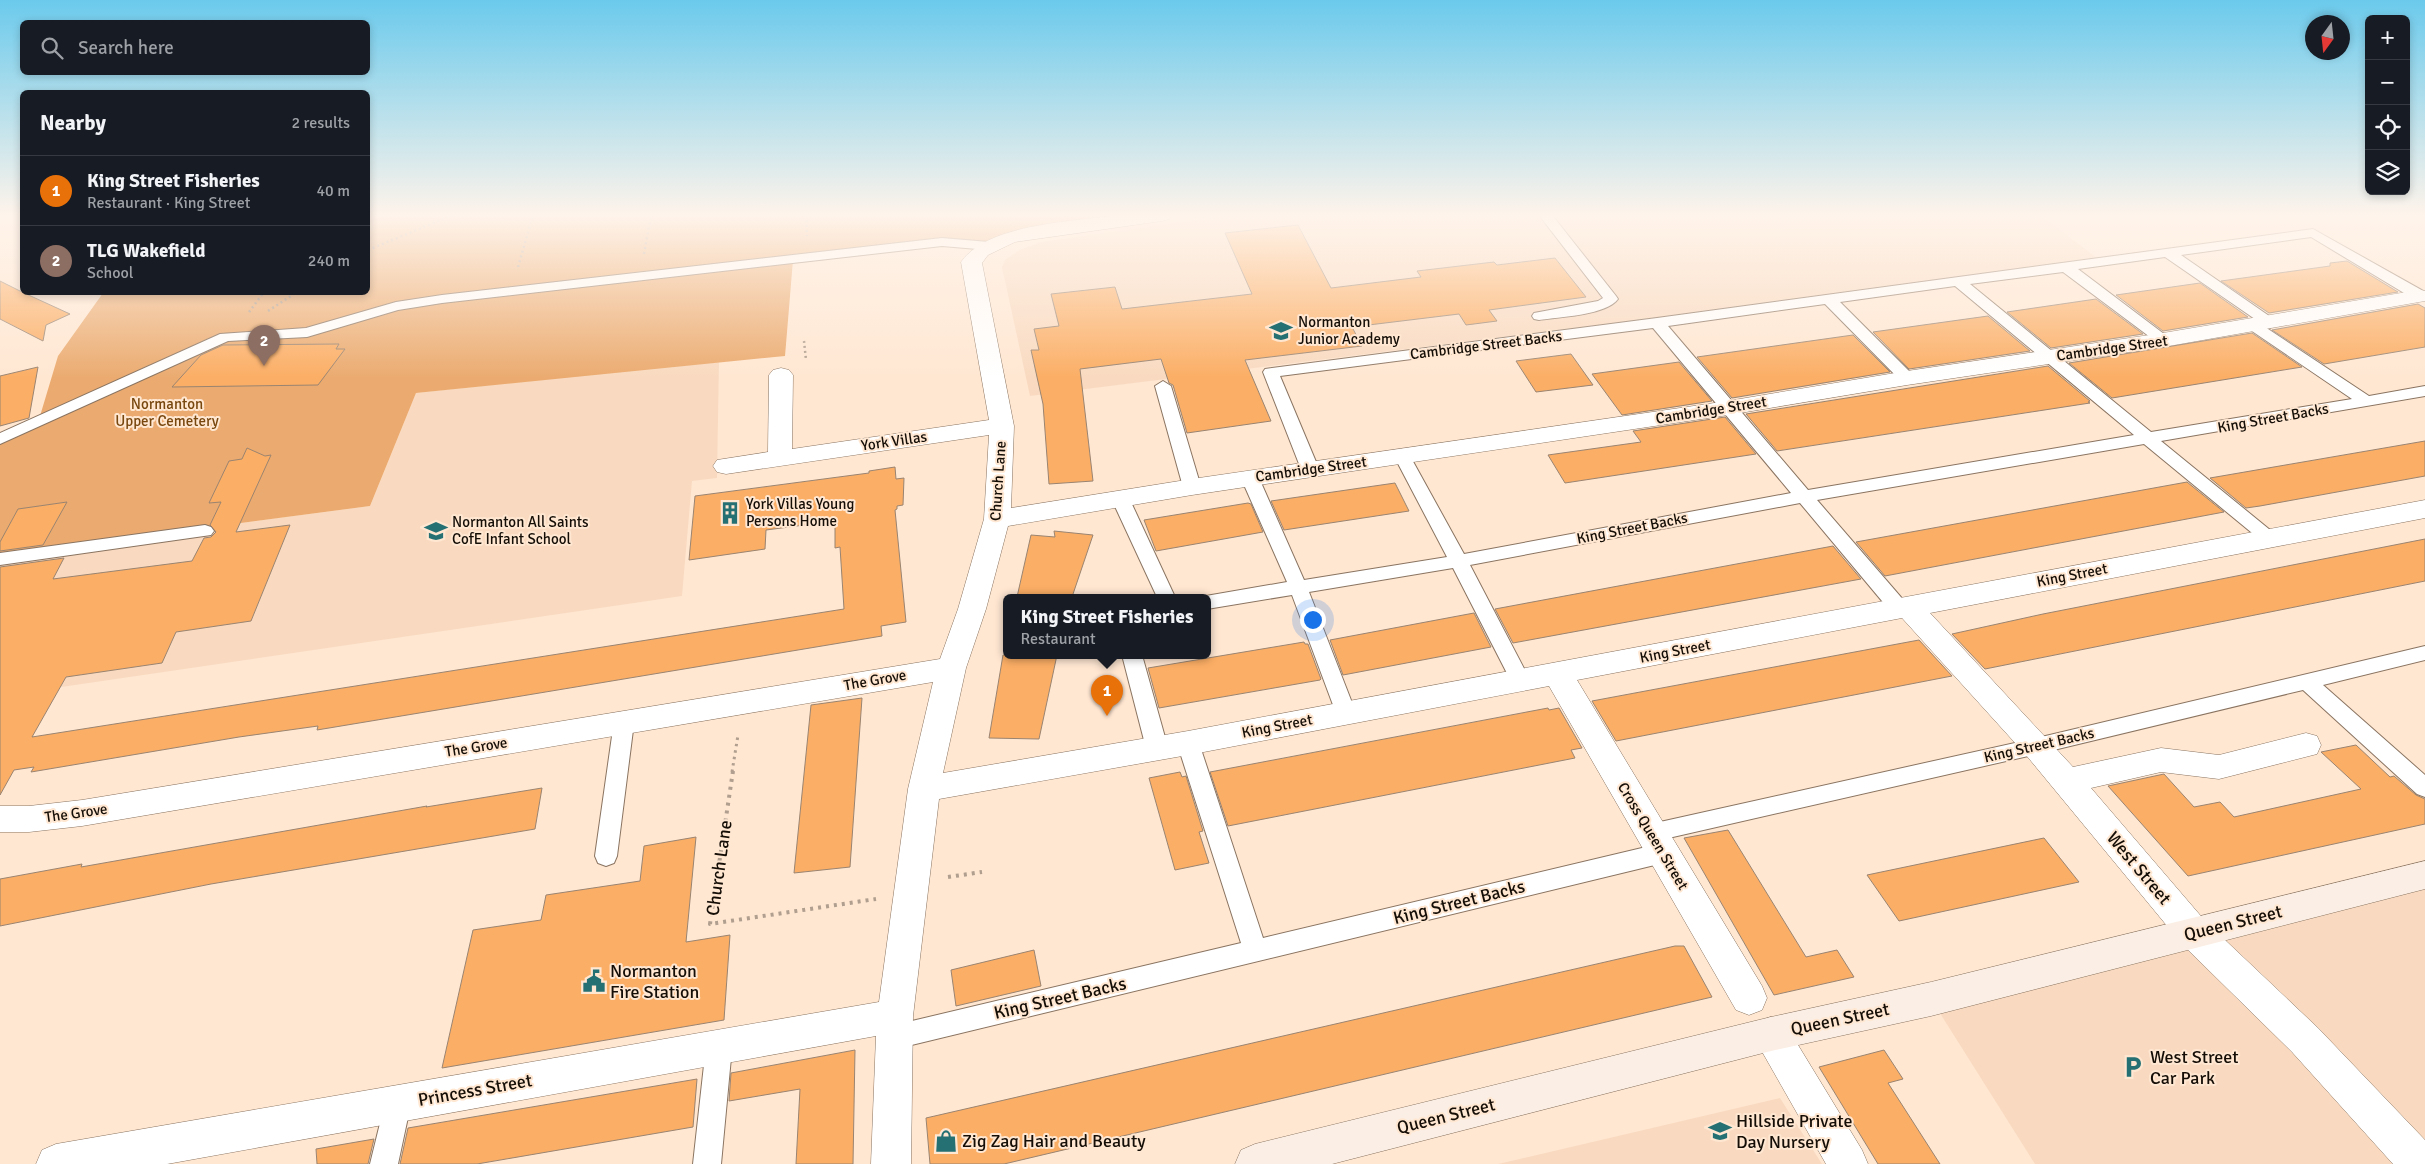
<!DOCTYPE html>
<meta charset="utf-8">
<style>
body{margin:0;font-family:Signika,sans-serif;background:#20242c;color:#f1f3f6}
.controls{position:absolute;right:15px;top:15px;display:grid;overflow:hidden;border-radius:8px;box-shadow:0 2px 8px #0003}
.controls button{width:45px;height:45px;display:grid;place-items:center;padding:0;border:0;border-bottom:1px solid #363941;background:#171b24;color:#f1f3f6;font:25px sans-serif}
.compass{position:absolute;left:2305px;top:15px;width:45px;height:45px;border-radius:50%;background:#171b24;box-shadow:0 2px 8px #0003;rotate:195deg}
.you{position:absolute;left:1312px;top:619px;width:18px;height:18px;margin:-12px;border:4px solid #fff;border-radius:50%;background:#1a73e8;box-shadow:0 0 0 8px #1a73e833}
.badge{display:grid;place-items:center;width:32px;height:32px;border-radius:50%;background:#95b8bb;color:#fff;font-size:16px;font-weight:700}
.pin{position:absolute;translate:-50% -41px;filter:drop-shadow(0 1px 2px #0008)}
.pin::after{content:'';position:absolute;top:26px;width:18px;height:15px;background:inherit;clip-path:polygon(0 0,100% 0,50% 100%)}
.popup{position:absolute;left:1003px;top:594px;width:208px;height:65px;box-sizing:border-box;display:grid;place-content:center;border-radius:8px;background:#171b24;filter:drop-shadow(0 1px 4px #0005);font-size:16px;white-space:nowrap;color:#9ea1a6}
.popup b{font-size:19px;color:#f1f3f6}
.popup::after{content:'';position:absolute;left:50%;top:100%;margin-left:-10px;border:10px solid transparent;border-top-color:#171b24}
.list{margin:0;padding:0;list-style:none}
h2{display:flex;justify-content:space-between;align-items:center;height:65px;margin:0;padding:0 20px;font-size:21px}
h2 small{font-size:16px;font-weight:400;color:#9ea1a6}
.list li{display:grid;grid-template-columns:32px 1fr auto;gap:15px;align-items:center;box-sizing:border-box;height:70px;padding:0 20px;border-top:1px solid #363941}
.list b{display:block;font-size:19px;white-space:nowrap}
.list p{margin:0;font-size:16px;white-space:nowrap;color:#9ea1a6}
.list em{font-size:16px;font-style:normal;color:#9ea1a6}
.icon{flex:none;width:28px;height:28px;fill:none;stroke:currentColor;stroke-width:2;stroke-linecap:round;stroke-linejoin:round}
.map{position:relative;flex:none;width:2425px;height:1164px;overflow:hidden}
.search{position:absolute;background:#171b24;box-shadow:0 2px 8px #0003;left:20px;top:20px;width:350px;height:55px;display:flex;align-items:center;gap:12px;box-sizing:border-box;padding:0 18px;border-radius:8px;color:#9ea1a6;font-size:19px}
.panel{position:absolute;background:#171b24;box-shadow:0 2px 8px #0003;left:20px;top:90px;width:350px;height:205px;border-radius:8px}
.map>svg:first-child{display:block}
.built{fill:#f9dac0}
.green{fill:#ebab70}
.building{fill:#fbae65;stroke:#9a8471}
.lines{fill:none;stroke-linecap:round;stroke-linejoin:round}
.lane-casing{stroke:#8a7461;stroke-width:2}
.street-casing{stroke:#8a7461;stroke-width:1}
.secondary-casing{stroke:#8a7461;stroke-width:1}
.path-far2{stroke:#b09e8e;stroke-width:2.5;stroke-dasharray:2 3;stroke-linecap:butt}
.path-far1{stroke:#b09e8e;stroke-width:3;stroke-dasharray:2.5 4;stroke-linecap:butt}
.path{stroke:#b09e8e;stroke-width:4;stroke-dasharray:3 5;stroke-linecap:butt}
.lane{fill:#fff;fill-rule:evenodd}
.street{fill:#fff;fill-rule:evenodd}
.secondary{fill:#fbefe5;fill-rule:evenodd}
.labels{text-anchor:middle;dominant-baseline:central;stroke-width:4;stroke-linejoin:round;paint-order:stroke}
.poi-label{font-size:15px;fill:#150e07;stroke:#ffe7d2;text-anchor:start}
.street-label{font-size:15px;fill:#150e07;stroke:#ffe7d2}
.park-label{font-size:15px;fill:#78470e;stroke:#ffe7d2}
.near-street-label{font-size:18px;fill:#150e07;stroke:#ffe7d2}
.near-poi-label{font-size:18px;fill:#150e07;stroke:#ffe7d2;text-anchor:start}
</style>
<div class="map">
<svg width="2425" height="1164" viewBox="0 0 2425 1164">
<rect width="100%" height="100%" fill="#ffe7d2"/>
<path class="built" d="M1231,215H2041L2102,262L1030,396L1002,267L1005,260L1020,250L1041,242Z
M719,361L717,478L692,481L682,596L0,696V555L370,506L416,393Z
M2425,875V1164H2035L1931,999Z
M1780,1098L1822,1164H1498Z"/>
<path class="green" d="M368,215H1103L1106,223L989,246L942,242L793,260L785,356L416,393L370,506L0,555V434L40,416L58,356L103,293L368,292Z"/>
<path class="building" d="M1298,225L1331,288L1421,277L1417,271L1494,262L1497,265L1555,258L1586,297L1489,310L1497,321L1466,325L1459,314L1352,327L1362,346L1245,360L1271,421L1187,433L1173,385L1169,383L1161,359L1080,369L1093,481L1049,484L1043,404L1031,350H1039L1034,329L1059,326L1051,294L1115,287L1122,309L1252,294L1225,233Z
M2347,261L2398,292L2269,313L2221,281L2330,266V263Z
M0,281L22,292L70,314L46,325L43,341L0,319Z
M2200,283L2248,317L2163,331L2116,295Z
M2096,299L2143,334L2051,348L2007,312Z
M2418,304L2425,308V347L2324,364L2272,330Z
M1988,316L2030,351L1909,369L1873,332Z
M2252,333L2302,367L2112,398L2069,363Z
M1853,335L1890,372L1732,398L1697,357Z
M339,344L336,349H345L318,385L172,387L201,355L223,345Z
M1571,354L1593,385L1536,392L1516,361Z
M1679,362L1712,401L1622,415L1592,374Z
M2048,366L2090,401L2088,402L2090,403L1777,451L1746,414Z
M38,367L29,418L0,426V376Z
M1725,417L1756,454L1565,483L1548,455L1641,442L1633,431Z
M2425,441V476L2260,506L2246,508L2210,478Z
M247,448L265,456L271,455L236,532L290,525L251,621L176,632L162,663L66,677L32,737L844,609L840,547L835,548V521L766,530L765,549L689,560L695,496L869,473V471L895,467L896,479L904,478L903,505L897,506V509L895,510L906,622L881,626L882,636L750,658L317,730L318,726L239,737L31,772L34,767L14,770L0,795V567L64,558L53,579L192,561L204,538L211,537L216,532L210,525L221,502L209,503L229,461L242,459Z
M2187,482L2224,512L1885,576L1856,542Z
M1395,483L1409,511L1284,530L1271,501Z
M67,502L43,545L0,551V542L18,509Z
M1248,503L1251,504L1263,532L1156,551L1144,520Z
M1054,531L1093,535L1072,597H1017L1031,535L1055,537Z
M2425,539V581L1985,669L1952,634L2043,614Z
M1833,546L1861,579L1513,643L1495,609Z
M1474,613L1491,647L1343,675L1330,640Z
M1919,640L1952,676L1616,741L1592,701Z
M1304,642L1305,644H1308L1321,679L1320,680L1159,708L1148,668Z
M1003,655H1057L1039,739L989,738Z
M862,698L850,867L794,873L811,705Z
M1548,708L1549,710L1559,708L1582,748L1571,750L1575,758L1228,826L1210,772Z
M2356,745L2390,777L2394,776L2416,795L2425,799V824L2188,876L2108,786L2164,774L2194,807L2220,802L2234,817L2361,789L2321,752Z
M1180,772L1182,777L1186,776L1203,831L1199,832L1209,863L1175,870L1149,778Z
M542,788L535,829L211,884L0,926V879L82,864L81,867L427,806L426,807Z
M1728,830L1806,957L1837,950L1854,977L1774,995L1684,838Z
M696,837L686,942L730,935L724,1020L442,1068L473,930L541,920L546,895L640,881L644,846Z
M2044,838L2079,882L1899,921L1867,875Z
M1675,946H1684L1712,997L1004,1164H930L926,1118Z
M1034,950L1041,986L956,1006L951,970Z
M855,1050L853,1164H796L800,1089L729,1101L731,1073Z
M1884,1050L1903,1079L1888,1083L1940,1164H1878L1819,1067Z
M697,1079L693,1127L477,1164H400L408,1128Z
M374,1139L368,1164H317L316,1149Z"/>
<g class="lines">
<defs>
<path id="lane" d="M1539,215H1552L1616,296L1618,299C1607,315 1559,317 1539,320L1534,319L1532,316L1534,313L1598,301L1603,298Z
M2313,229L2425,292V300L2414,299L2311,237L2181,255L2275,320L2278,323L2270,328L2265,326L2165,257L2078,269L2168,337L2171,340L2168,343H2158L2063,272L1970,284L2151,432L2352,399L2249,329L2246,326L2249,323H2259L2369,396L2425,386V396L2161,441L2275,534L2278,538L2275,542L2269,544L2263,542L2144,444L1817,500L1906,603L1909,608L1906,613L1899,615L1892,613L1800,503L1470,565L1530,680L1527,685L1520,688L1513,685L1453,568L1309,592L1356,713L1353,719L1346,721L1339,719L1336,713L1292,595L1207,609V597H1200L1287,582L1241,478L1244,474H1256L1259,478L1304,580L1447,557L1394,456L1396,452H1408L1410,456L1464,554L1791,493L1653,328L1280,376L1319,469L1316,473H1304L1301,469L1263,372L1265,369L1657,318ZM1955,286L2134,435L1808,490L1668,326L1825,304L1901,381L1907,383L1915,378L1913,375L1840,302Z
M942,238L989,242L996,246L989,250L942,246L442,303L398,310L307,337L228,341L0,444V433L220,334L306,328L396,302L442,295Z
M1163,381L1171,386L1201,487L1198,491H1186L1183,487L1155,386Z
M1121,494L1127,496L1130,500L1175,597H1157L1112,500L1115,496Z
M205,525L211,527L214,531L211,535L0,565V553Z
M2425,646V660L2323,685L2425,775V797L2417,794L2303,690L2037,754L1651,842L1643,840L1640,833L1643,826L1651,824L2037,738Z
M1122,655H1142L1168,748L1164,754L1157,756L1150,754L1146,748Z
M624,714L631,716L634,722L617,856L614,863L606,866L598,863L595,856L614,722L617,716Z
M1188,735L1195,737L1199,743L1263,938L1663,843L1671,846L1674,853L1671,860L1663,863L895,1049L886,1045L882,1037L886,1029L895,1025L1241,943L1177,743L1181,737Z
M719,1035L728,1039L732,1047L721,1164H693L706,1047L710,1039Z
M398,1090L407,1094L411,1103L398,1164H370L385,1103L389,1094Z"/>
<path id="street" d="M1118,215H1172L1169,219L1162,221L1015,242L988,255L982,263L1014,426L1011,508L1192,479L1728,401L1907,371L2163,333L2419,290L2425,291V301L2419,302L2163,347L1907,385L1728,415L1192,495L1008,526L986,609L966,668L943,773L1188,731L2425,500V518L1930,613L2073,767L2161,748L2219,755L2306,733L2317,736L2321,745L2317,754L2219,779L2161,772L2091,788L2206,922L2318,1028L2425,1140V1164H2393L2292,1052L2182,944L2026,755L1902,618L1577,680L1762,986L1767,998L1762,1010L1749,1015L1736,1010L1549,686L1188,755L939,799L913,1016L911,1164H871L876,1036L167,1164H36L42,1150L56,1144L879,1002L908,789L933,682L82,826L29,832H0V806H29L82,800L940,659L958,609L984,519L989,435L726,474L717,472L713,466L717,460L768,452L769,375L773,370L781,368L789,370L793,375L792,449L989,420L961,262C988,223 1074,222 1118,215Z
M1771,1017L1784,1022L1862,1150L1868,1164H1826L1752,1034L1758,1022Z"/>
<path id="secondary" d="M2425,861V889L1931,1016L1771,1051L1332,1164H1235L1241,1150L1255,1144L1771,1017L1931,982Z"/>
</defs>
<use href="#lane" class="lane-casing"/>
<use href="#street" class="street-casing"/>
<use href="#secondary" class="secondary-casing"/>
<path class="path-far2" d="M806,215L807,236
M368,250L453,215
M644,254L651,215
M518,267L533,215
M268,311L297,292
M249,312L264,292
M804,341L806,360"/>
<path class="path-far1" d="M732,772L738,735"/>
<path class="path" d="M733,771L710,924L876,899
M948,877L982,872"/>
<use href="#lane" class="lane"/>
<use href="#street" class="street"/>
<use href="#secondary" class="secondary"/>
</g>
<linearGradient id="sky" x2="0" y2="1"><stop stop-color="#6bcaec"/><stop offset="0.57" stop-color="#fff4eb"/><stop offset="1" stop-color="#fff4eb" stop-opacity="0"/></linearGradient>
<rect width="2425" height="378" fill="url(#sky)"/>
<defs>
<symbol id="school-bare" viewBox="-9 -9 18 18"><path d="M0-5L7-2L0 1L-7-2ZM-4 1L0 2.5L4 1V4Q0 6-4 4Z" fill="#247073" stroke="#ffe7d2" stroke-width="2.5" paint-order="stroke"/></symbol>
<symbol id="building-bare" viewBox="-9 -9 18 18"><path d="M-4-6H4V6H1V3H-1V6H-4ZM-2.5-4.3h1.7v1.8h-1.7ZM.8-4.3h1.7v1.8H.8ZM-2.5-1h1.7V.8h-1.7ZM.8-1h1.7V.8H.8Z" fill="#247073" stroke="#ffe7d2" stroke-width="2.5" paint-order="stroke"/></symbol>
<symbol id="civic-bare" viewBox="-9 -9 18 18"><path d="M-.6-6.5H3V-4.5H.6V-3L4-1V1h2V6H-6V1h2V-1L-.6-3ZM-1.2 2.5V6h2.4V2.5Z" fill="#247073" stroke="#ffe7d2" stroke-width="2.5" paint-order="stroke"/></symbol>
<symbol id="parking-bare" viewBox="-9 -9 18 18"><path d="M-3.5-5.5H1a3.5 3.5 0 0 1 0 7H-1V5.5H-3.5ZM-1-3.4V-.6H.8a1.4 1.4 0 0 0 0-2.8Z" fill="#247073" stroke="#ffe7d2" stroke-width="2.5" paint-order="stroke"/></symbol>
<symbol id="shop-bare" viewBox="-9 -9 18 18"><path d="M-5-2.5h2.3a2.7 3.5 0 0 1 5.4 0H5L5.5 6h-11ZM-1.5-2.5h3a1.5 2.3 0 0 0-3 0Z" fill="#247073" stroke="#ffe7d2" stroke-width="2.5" paint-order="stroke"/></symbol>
</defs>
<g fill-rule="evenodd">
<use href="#school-bare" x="1265" y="315" width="32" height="32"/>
<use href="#building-bare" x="714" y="497" width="32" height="32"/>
<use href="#school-bare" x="420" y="515" width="32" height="32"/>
<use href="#civic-bare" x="578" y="965" width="32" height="32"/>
<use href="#parking-bare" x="2117" y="1051" width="32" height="32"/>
<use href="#school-bare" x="1704" y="1115" width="32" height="32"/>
<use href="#shop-bare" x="930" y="1125" width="32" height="32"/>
</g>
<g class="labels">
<g class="poi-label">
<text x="1298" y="322">Normanton<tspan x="1298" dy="17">Junior Academy</tspan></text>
<text x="746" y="504">York Villas Young<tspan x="746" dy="17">Persons Home</tspan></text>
<text x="452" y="522">Normanton All Saints<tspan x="452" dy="17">CofE Infant School</tspan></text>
</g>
<g class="street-label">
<text transform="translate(1486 345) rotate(-7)">Cambridge Street Backs</text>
<text transform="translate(2112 348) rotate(-8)">Cambridge Street</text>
<text transform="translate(1711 410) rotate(-9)">Cambridge Street</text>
<text transform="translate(2273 418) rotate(-10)">King Street Backs</text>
<text transform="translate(894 441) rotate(-8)">York Villas</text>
<text transform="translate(1311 469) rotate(-8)">Cambridge Street</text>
<text transform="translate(998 481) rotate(-86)">Church Lane</text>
<text transform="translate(1632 528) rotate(-11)">King Street Backs</text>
<text transform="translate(2072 575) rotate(-11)">King Street</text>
<text transform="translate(1675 651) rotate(-11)">King Street</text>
<text transform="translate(875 680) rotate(-10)">The Grove</text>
<text transform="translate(1277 726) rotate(-11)">King Street</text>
<text transform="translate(2039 745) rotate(-13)">King Street Backs</text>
<text transform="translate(476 747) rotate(-9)">The Grove</text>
<text transform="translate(76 813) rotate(-8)">The Grove</text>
<text transform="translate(1653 836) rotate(59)">Cross Queen Street</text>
</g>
<g class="park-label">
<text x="167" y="404">Normanton<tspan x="167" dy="17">Upper Cemetery</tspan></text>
</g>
<g class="near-street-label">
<text transform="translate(719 868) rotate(-82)">Church Lane</text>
<text transform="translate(2139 868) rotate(50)">West Street</text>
<text transform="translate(1459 902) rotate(-14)">King Street Backs</text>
<text transform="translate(2233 923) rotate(-14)">Queen Street</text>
<text transform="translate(1060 998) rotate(-13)">King Street Backs</text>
<text transform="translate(1840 1019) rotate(-12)">Queen Street</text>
<text transform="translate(475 1090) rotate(-10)">Princess Street</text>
<text transform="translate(1446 1116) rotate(-14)">Queen Street</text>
</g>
<g class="near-poi-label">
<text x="610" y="971">Normanton<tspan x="610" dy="21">Fire Station</tspan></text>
<text x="2150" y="1057">West Street<tspan x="2150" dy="21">Car Park</tspan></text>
<text x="1736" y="1121">Hillside Private<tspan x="1736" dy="21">Day Nursery</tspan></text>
<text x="962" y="1141">Zig Zag Hair and Beauty</text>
</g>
</g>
</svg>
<div class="controls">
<button>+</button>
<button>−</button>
<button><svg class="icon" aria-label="locate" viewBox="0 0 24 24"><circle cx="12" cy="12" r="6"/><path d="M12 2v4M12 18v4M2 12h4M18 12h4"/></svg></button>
<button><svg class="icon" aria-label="layers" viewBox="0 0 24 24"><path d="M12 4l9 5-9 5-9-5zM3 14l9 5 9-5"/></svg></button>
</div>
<svg class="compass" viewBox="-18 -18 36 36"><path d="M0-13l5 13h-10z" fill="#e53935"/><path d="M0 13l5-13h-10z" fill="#9ea1a6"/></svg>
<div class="you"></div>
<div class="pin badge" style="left:1107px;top:716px;background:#e8710a">1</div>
<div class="popup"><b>King Street Fisheries</b>Restaurant</div>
<div class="pin badge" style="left:264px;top:366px;background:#8d6e63">2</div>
<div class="search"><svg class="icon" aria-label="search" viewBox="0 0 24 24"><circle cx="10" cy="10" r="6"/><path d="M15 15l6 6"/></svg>Search here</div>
<section class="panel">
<h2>Nearby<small>2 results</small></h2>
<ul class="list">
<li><span class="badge" style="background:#e8710a">1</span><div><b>King Street Fisheries</b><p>Restaurant · King Street</p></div><em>40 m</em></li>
<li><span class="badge" style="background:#8d6e63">2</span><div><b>TLG Wakefield</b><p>School</p></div><em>240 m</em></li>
</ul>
</section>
</div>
